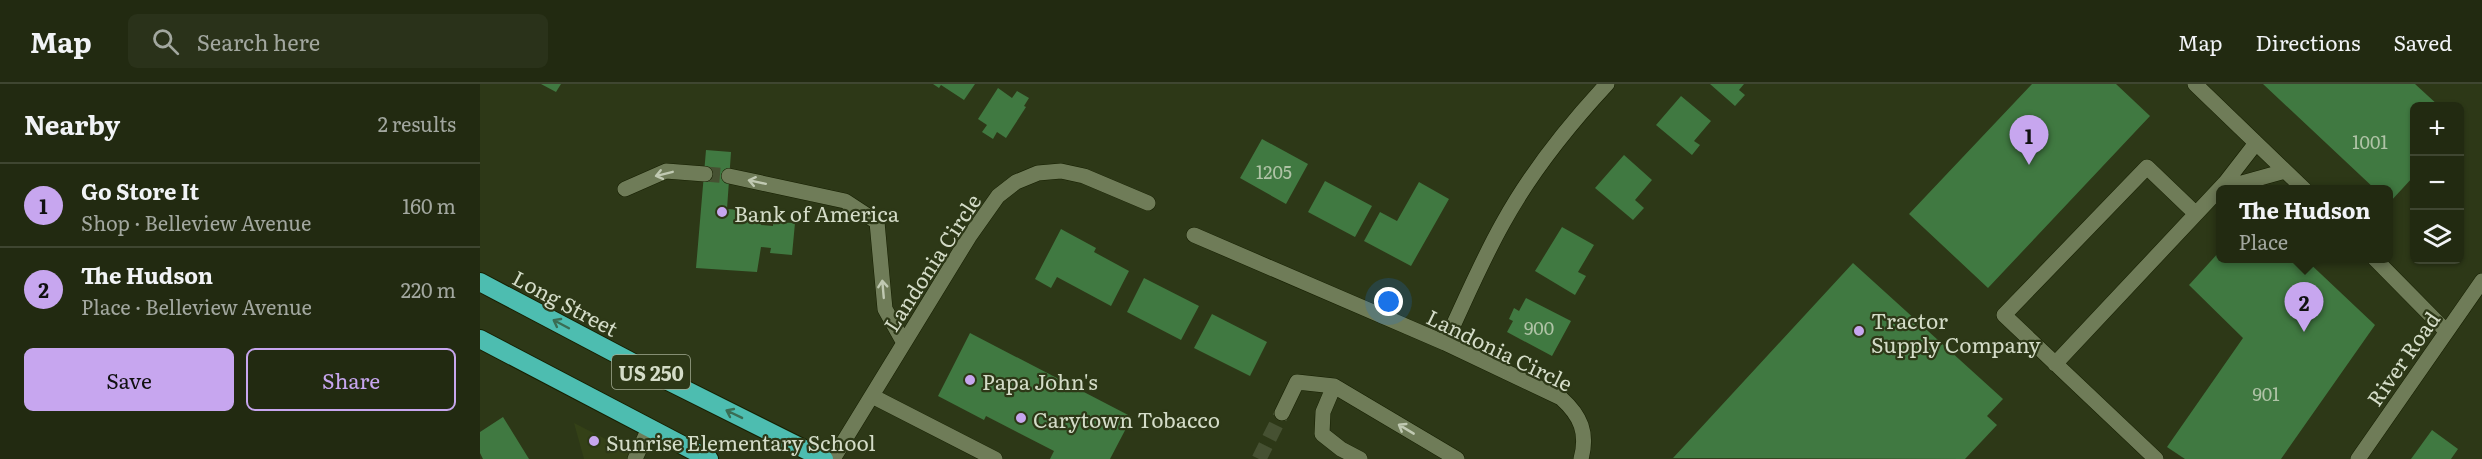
<!DOCTYPE html>
<meta charset="utf-8">
<style>
body{margin:0;font-family:Literata,serif;background:#2a321a;color:#f1f3f6}
.controls{position:absolute;right:18px;top:18px;display:grid;overflow:hidden;border-radius:9px;box-shadow:0 2px 4px #0004}
.controls button{width:54px;height:54px;display:grid;place-items:center;padding:0;border:0;border-bottom:2px solid #3f4631;background:#222a11;color:#f1f3f6;font:30px sans-serif}
.you{position:absolute;left:909px;top:218px;width:21px;height:21px;margin:-15px;border:4px solid #fff;border-radius:50%;background:#1a73e8;box-shadow:0 0 0 9px #1a73e833}
.badge{display:grid;place-items:center;width:39px;height:39px;border-radius:50%;background:#c7a6ef;color:#111;font-size:20px;font-weight:700}
.pin{position:absolute;translate:-50% -50px;filter:drop-shadow(0 2px 3px #0008)}
.pin::after{content:'';position:absolute;top:32px;width:21px;height:18px;background:inherit;clip-path:polygon(0 0,100% 0,50% 100%)}
.popup{position:absolute;left:1736px;top:101px;width:177px;height:78px;box-sizing:border-box;display:grid;place-content:center;border-radius:9px;background:#222a11;filter:drop-shadow(0 2px 4px #0005);font-size:20px;white-space:nowrap;color:#a2a79f}
.popup b{font-size:22px;color:#f1f3f6}
.popup::after{content:'';position:absolute;left:50%;top:100%;margin-left:-12px;border:12px solid transparent;border-top-color:#222a11}
.list{margin:0;padding:0;list-style:none}
h2{display:flex;justify-content:space-between;align-items:center;height:78px;margin:0;padding:0 24px;font-size:26px}
h2 small{font-size:20px;font-weight:400;color:#a2a79f}
.list li{display:grid;grid-template-columns:39px 1fr auto;gap:18px;align-items:center;box-sizing:border-box;height:84px;padding:0 24px;border-top:2px solid #3f4631}
.list b{display:block;font-size:22px;white-space:nowrap}
.list p{margin:0;font-size:20px;white-space:nowrap;color:#a2a79f}
.list em{font-size:20px;font-style:normal;color:#a2a79f}
.actions{display:flex;gap:12px;padding:18px 24px}
.actions a{flex:1;padding:14px 0;border:2px solid #c7a6ef;border-radius:9px;text-align:center;font-size:21px;color:#c7a6ef}
.actions .main{background:#c7a6ef;color:#111}
.icon{flex:none;width:33px;height:33px;fill:none;stroke:currentColor;stroke-width:2;stroke-linecap:round;stroke-linejoin:round}
.map{position:relative;flex:none;width:2002px;height:375px;overflow:hidden}
header{display:flex;align-items:center;gap:36px;box-sizing:border-box;height:84px;padding:0 30px;background:#222a11;border-bottom:2px solid #3f4631}
header strong{font-size:28px}
nav{display:flex;gap:33px;margin-inline-start:auto;font-size:21px}
.search{width:420px;height:54px;background:#2a321a;display:flex;align-items:center;gap:15px;box-sizing:border-box;padding:0 21px;border-radius:9px;color:#a2a79f;font-size:22px}
main{display:flex}
aside{flex:1;background:#222a11}
.map>svg:first-child{display:block}
.built{fill:#344117}
.building{fill:#407941}
.lines{fill:none;stroke-linecap:round;stroke-linejoin:round}
.minor-tunnel{stroke:#465132;stroke-width:15;stroke-dasharray:15 8;stroke-linecap:butt}
.minor-casing{stroke:#161f00;stroke-width:16}
.highway-casing{stroke:#161f00;stroke-width:20}
.minor{stroke:#6f7c58;stroke-width:15}
.highway{stroke:#4dbdb0;stroke-width:18}
.oneway{stroke:#c0c9b2}
.oneway2{stroke:#3a6d54}
.poi-dot{fill:#c7a6ef;stroke:#2d3817;stroke-width:2}
.labels{text-anchor:middle;dominant-baseline:central;stroke-width:4.5;stroke-linejoin:round;paint-order:stroke}
.number-label{font-size:18px;fill:#afc3a6}
.shield{fill:#2d3817;stroke:#a2ab93;stroke-width:1.5}
.shield-label{font-size:20px;font-weight:bold;fill:#d4dcc8}
.poi-label{font-size:21px;fill:#d4dcc8;stroke:#2d3817;text-anchor:start}
.street-label{font-size:21px;fill:#d4dcc8;stroke:#2d3817}
</style>
<header>
<strong>Map</strong>
<div class="search"><svg class="icon" aria-label="search" viewBox="0 0 24 24"><circle cx="10" cy="10" r="6"/><path d="M15 15l6 6"/></svg>Search here</div>
<nav><a>Map</a><a>Directions</a><a>Saved</a></nav>
</header>
<main>
<aside>
<h2>Nearby<small>2 results</small></h2>
<ul class="list">
<li><span class="badge">1</span><div><b>Go Store It</b><p>Shop · Belleview Avenue</p></div><em>160 m</em></li>
<li><span class="badge">2</span><div><b>The Hudson</b><p>Place · Belleview Avenue</p></div><em>220 m</em></li>
</ul>
<div class="actions"><a class="main">Save</a><a>Share</a></div>
</aside>
<div class="map">
<svg width="2002" height="375" viewBox="0 0 2002 375">
<rect width="100%" height="100%" fill="#2d3817"/>
<path class="built" d="M94,339L165,375H104Z"/>
<path class="building" d="M61,0H81L76,8Z
M453,0H495L484,16L461,1L459,4Z
M1230,0H1264L1259,6L1265,11L1255,22Z
M1552,0H1636L1670,32L1508,204L1429,130Z
M1783,0H1935L1959,22H1934V92L1910,118L1908,106H1896Z
M518,4L532,14L537,7L549,14L544,22L546,23L526,54L517,48L513,55L502,48L507,41L498,35Z
M1201,12L1231,37L1214,57L1220,61L1212,71L1176,41Z
M782,55L828,80L806,120L760,94Z
M226,66L251,68L247,125L262,126L261,132L282,133L281,141L293,142V138L315,139L312,171L290,169L291,164L281,163L277,188L216,184Z
M1144,71L1172,96L1155,116L1164,124L1153,136L1115,104Z
M845,97L892,122L875,153L828,128Z
M939,98L969,115L931,182L884,157L900,128L917,137Z
M1082,143L1114,161L1098,188L1106,192L1095,211L1055,187Z
M581,145L616,164L614,168L649,187L631,222L577,193L571,204L555,195Z
M1740,167V174H1824L1895,241L1801,375H1705L1687,363L1763,254L1709,201Z
M1373,179L1523,315L1507,332L1517,341L1485,375L1193,374Z
M664,194L719,222L701,256L647,228Z
M1046,214L1091,237L1072,272L1027,248L1033,237L1029,235L1034,224L1039,227Z
M732,230L787,258L770,292L714,264Z
M490,249L652,333L630,375H570L574,367L506,332L504,336L458,312Z
M23,333L49,375H3L0,369V348Z
M1952,346L1978,365L1971,375H1931Z"/>
<g class="lines">
<path class="minor-tunnel" d="M225,90L249,92
M779,375L802,329"/>
<defs>
<path id="minor" d="M1715,0L1825,106
M249,92L365,117L397,138L405,225L424,259
M1745,99H1762L1805,87
M145,105L186,87L225,90
M714,151L965,259L1081,314C1101,332 1108,349 1101,375
M1894,174L1966,247
M965,259C984,219 1001,178 1023,139C1051,88 1088,42 1127,0
M1575,280L1745,99L1776,59
M854,302L843,328L842,350L861,365L880,375
M392,312L515,375
M802,329L817,298L854,302L977,375
M155,375L169,344
M353,375L489,153L518,112L536,98L558,89L581,87L604,92L668,119
M1676,375L1524,231L1667,83L1715,129
M1878,375L2002,197"/>
<path id="highway" d="M0,198L182,294L344,375
M0,255L229,375"/>
</defs>
<use href="#minor" class="minor-casing"/>
<use href="#highway" class="highway-casing"/>
<use href="#minor" class="minor"/>
<use href="#highway" class="highway"/>
</g>
<defs><path id="oneway-shaft" d="M-6 0H5M1.5-3L5.5 0L1.5 3" fill="none" stroke-width="1.6" stroke-linecap="round" stroke-linejoin="round" transform="scale(1.5)"/></defs>
<g class="oneway">
<use href="#oneway-shaft" transform="translate(184 90) rotate(166)"/>
<use href="#oneway-shaft" transform="translate(277 98) rotate(-168)"/>
<use href="#oneway-shaft" transform="translate(403 205) rotate(-95)"/>
<use href="#oneway-shaft" transform="translate(926 345) rotate(-149)"/>
</g>
<g class="oneway2">
<use href="#oneway-shaft" transform="translate(81 240) rotate(-152)"/>
<use href="#oneway-shaft" transform="translate(254 330) rotate(-154)"/>
</g>
<g class="poi-dot">
<circle cx="242" cy="128" r="6"/>
<circle cx="1379" cy="247" r="6"/>
<circle cx="490" cy="296" r="6"/>
<circle cx="541" cy="334" r="6"/>
<circle cx="114" cy="357" r="6"/>
</g>
<g class="labels">
<g class="number-label">
<text x="1890" y="57">1001</text>
<text x="794" y="87">1205</text>
<text x="1059" y="243">900</text>
<text x="1786" y="309">901</text>
</g>
<rect class="shield" x="132" y="271" width="78" height="34" rx="4.5"/>
<g class="shield-label">
<text x="171" y="288">US 250</text>
</g>
<g class="poi-label">
<text x="254" y="128">Bank of America</text>
<text x="1391" y="235">Tractor<tspan x="1391" dy="24">Supply Company</tspan></text>
<text x="502" y="296">Papa John's</text>
<text x="553" y="334">Carytown Tobacco</text>
<text x="126" y="357">Sunrise Elementary School</text>
</g>
<g class="street-label">
<text transform="translate(451 178) rotate(-57)">Landonia Circle</text>
<text transform="translate(86 218) rotate(28)">Long Street</text>
<text transform="translate(1020 265) rotate(26)">Landonia Circle</text>
<text transform="translate(1922 274) rotate(-55)">River Road</text>
</g>
</g>
</svg>
<div class="controls">
<button>+</button>
<button>−</button>
<button><svg class="icon" aria-label="layers" viewBox="0 0 24 24"><path d="M12 4l9 5-9 5-9-5zM3 14l9 5 9-5"/></svg></button>
</div>
<div class="you"></div>
<div class="pin badge" style="left:1549px;top:81px">1</div>
<div class="pin badge" style="left:1824px;top:248px">2</div>
<div class="popup"><b>The Hudson</b>Place</div>
</div>
</main>
